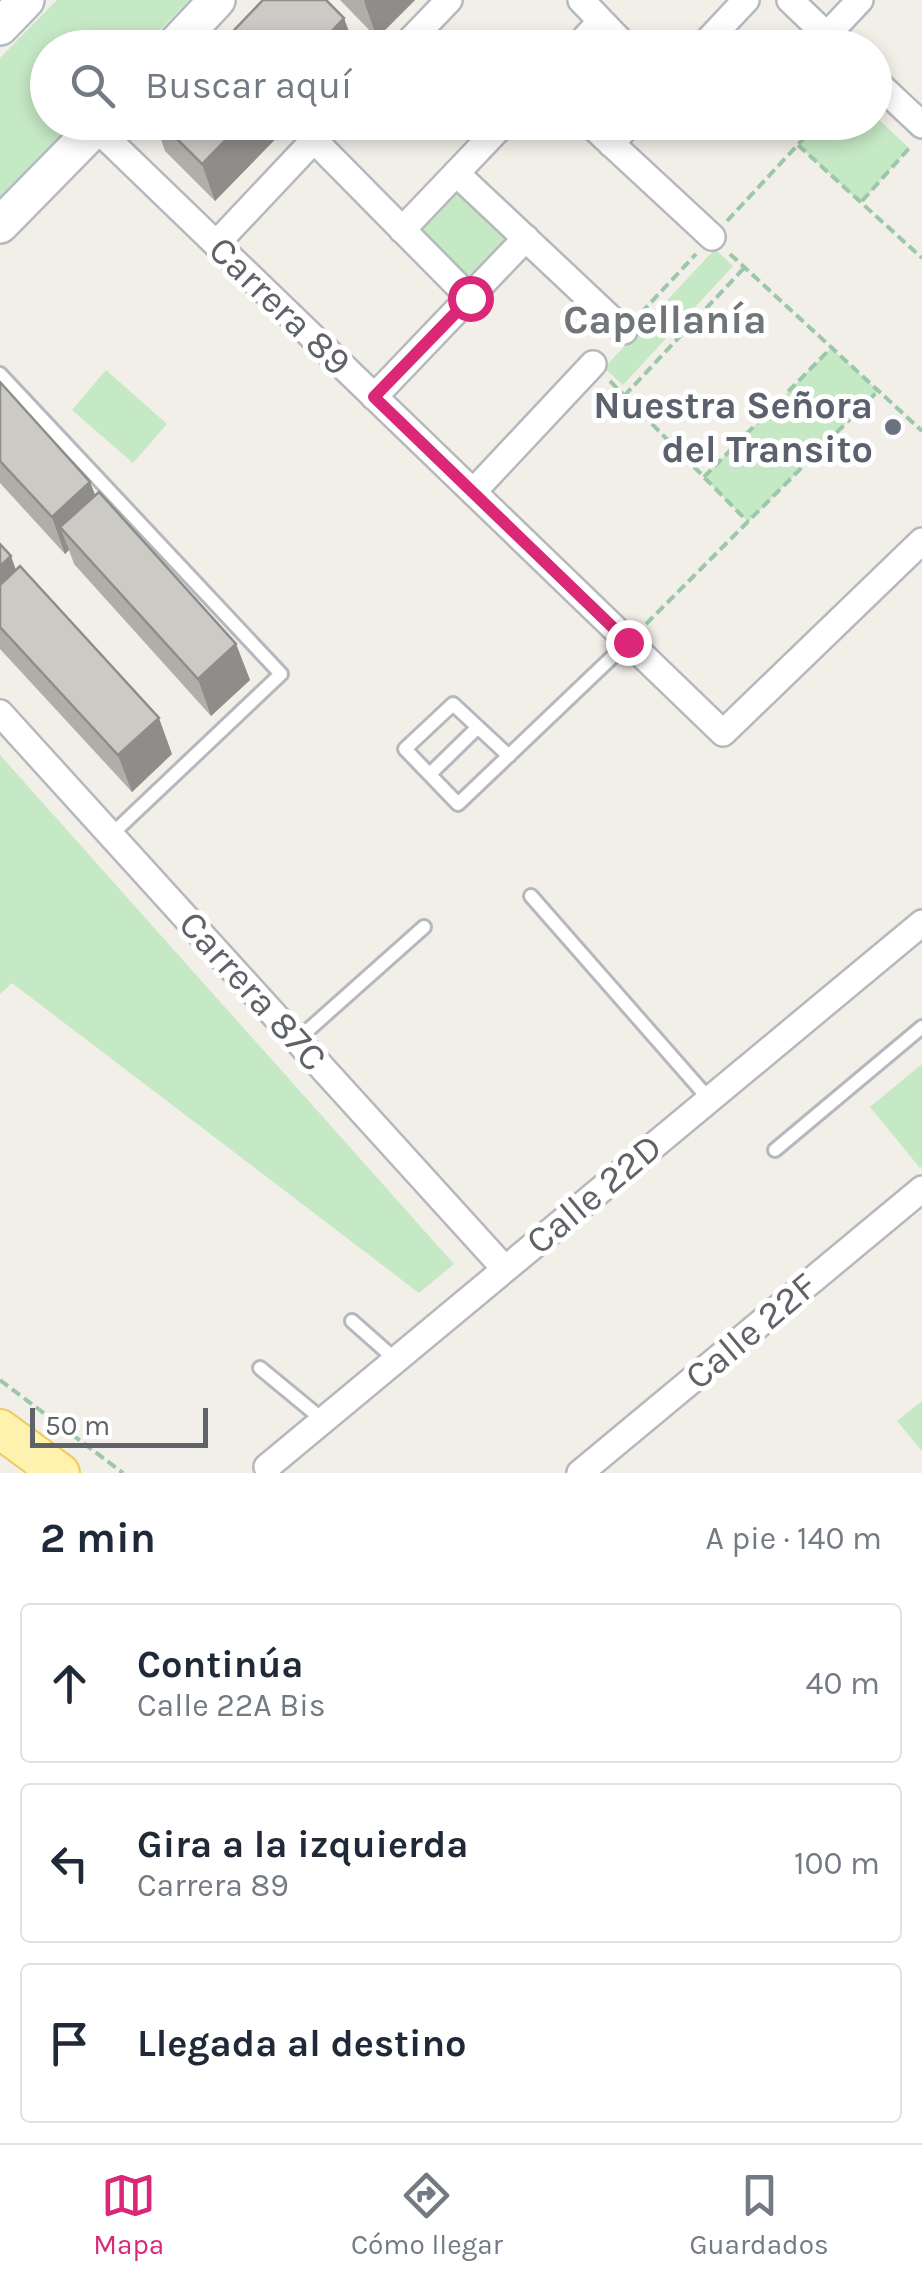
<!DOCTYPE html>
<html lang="es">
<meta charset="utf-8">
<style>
body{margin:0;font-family:Karla,sans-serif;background:#f2f2f3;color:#1f2937}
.scale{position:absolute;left:30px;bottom:25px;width:178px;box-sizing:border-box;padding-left:10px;border:5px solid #5f6368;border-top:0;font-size:28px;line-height:35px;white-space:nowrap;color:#5f6368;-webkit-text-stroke:8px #fff;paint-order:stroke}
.stop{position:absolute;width:30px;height:30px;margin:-22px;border:8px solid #db2777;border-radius:50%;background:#fff}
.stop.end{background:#db2777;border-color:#fff;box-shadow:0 2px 10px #0008}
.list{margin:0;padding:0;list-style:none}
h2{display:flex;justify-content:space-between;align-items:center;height:130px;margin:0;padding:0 40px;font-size:42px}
h2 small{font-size:32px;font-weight:400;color:#747a83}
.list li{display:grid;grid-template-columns:65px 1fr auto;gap:30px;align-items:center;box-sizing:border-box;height:160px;margin:0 20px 20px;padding:0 20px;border:2px solid #e0e1e3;border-radius:10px}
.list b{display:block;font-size:38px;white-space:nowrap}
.list p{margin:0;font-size:32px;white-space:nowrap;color:#747a83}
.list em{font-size:32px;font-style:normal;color:#747a83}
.icon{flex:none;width:55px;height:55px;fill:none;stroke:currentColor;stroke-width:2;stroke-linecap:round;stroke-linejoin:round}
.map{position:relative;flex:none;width:922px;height:1473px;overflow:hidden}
.search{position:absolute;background:#fff;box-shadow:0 5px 15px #0003;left:30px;right:30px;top:30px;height:110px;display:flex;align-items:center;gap:25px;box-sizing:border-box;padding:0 35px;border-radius:55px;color:#747a83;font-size:38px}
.sheet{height:670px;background:#fff}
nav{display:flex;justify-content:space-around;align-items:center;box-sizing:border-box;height:140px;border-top:2px solid #e0e1e3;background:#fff;font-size:28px;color:#747a83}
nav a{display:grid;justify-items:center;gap:5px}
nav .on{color:#db2777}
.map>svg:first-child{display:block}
.green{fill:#c5e8c5}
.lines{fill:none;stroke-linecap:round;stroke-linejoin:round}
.lane-casing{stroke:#b5b8bc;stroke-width:18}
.street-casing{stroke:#b5b8bc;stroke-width:30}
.secondary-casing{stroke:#b6babf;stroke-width:40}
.primary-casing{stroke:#f2c960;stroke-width:42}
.path{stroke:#9cc7a9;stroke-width:4;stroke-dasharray:10 5;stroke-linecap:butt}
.lane{stroke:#fff;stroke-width:12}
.street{stroke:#fff;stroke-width:25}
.secondary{stroke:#fff;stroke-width:35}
.primary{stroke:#fff2af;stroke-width:38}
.wall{fill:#afaea9}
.shaded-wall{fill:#8f8d8a}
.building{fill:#cccac5;stroke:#8f8d8a;stroke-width:2.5}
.route{stroke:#db2777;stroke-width:12}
.worship-dot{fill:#6b7280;stroke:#fff;stroke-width:4}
.labels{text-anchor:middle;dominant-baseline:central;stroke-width:10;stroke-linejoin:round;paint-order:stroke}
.street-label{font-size:38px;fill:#5f6368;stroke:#fff}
.worship-label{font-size:38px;font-weight:bold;fill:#5b616d;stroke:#fff;text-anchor:end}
.neighbourhood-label{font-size:40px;font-weight:bold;fill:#70757a;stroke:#fff}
</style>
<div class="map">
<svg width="922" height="1473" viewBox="0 0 922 1473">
<rect width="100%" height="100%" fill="#f1efe8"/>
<path class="green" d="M57,0H189L143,47L48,48V122L72,123L0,198V58Z
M875,116L909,148L861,203L798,145L819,123L874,122Z
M457,178L518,239L468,292L408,230Z
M715,249L733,266L623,385L604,368Z
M831,348L878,391L748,522L704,477Z
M106,370L167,424L133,463L72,410Z
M0,755L454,1264L419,1293L12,983L0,994Z
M922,1064V1166L920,1168L870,1107Z
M922,1401V1451L897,1421Z"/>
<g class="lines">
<defs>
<path id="lane" d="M0,374L281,674L111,835
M509,756L453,704L405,749L458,804L628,642
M430,774L478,727
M531,896L709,1099
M297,1040L424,927
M775,1150L922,1027
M352,1321L396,1360
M260,1368L323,1420"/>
<path id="street" d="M581,0L627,48
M790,0L840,48
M827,35L860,0
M403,48L449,0
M576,48L601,21
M701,48L746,0
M874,80L922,125
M588,122L712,237
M96,128L723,733L922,541
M314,140L469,297
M611,144L631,122
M456,173L624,331
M402,230L505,122
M216,244L331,122
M374,397L526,238
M473,492L593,364
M0,713L505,1269
M267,1467L922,923
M580,1473L922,1189"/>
<path id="secondary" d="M0,27L26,0
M172,48L217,0
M0,225L101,122"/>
<path id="primary" d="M0,1429L60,1473"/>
</defs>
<use href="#lane" class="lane-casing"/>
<use href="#street" class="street-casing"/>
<use href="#secondary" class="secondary-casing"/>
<use href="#primary" class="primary-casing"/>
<path class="path" d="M798,145L922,258
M862,201L912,145
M727,221L819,122
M730,254L922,431
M641,313L696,254
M610,381L748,522
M624,396L744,268
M704,477L830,349
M646,624L878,391
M0,1380L123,1473"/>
<use href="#lane" class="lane"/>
<use href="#street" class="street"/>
<use href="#secondary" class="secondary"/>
<use href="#primary" class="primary"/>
</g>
<path class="wall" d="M340,0H415L377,38Z
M155,122H292L215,201L165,151Z
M0,382L90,482L95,495L236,644L250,680L211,716L74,564L69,550L65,554L0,483Z
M0,544L16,570L172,754L132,792L0,649Z"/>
<path class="shaded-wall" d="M365,0H415L377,38L364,1Z
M344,18L355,48H316Z
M243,122H292L215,201L202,164Z
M90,482L104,518L60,527L69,550L65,554L52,517Z
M11,556L24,593L0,615V566Z
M236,644L250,680L211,716L198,679Z
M159,718L172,754L132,792L118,755Z"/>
<path class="building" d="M263,0H326L344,18L316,48H217Z
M160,122H243L202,164Z
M0,382L90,482L52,517L0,461Z
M99,492L236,644L198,679L60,527Z
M0,544L11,556L0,566Z
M20,566L159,718L118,755L0,627V585Z"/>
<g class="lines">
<path class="route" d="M470,298L374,397L628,642"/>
</g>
<circle class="worship-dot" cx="893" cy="427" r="10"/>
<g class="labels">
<g class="street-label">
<text transform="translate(280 306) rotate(44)">Carrera 89</text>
<text transform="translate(253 991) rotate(48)">Carrera 87C</text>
<text transform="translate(594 1194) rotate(-40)">Calle 22D</text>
<text transform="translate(751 1331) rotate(-40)">Calle 22F</text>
</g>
<g class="worship-label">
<text x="873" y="405">Nuestra Señora<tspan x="873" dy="44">del Transito</tspan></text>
</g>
<g class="neighbourhood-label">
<text x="665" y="319">Capellanía</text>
</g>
</g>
</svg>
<div class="scale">50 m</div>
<div class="stop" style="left:470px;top:298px"></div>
<div class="stop end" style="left:628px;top:642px"></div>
<div class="search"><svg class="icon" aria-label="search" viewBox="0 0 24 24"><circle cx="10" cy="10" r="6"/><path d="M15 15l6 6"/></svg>Buscar aquí</div>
</div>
<section class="sheet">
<h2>2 min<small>A pie · 140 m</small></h2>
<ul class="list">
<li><svg class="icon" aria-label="ahead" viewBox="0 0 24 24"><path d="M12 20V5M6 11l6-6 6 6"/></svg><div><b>Continúa</b><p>Calle 22A Bis</p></div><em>40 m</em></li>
<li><svg class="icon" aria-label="left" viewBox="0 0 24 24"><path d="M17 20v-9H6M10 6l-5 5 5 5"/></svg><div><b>Gira a la izquierda</b><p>Carrera 89</p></div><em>100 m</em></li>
<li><svg class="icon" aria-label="arrive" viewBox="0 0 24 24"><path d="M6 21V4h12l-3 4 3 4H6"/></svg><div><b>Llegada al destino</b></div></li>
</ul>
</section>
<nav>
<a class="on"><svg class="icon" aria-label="map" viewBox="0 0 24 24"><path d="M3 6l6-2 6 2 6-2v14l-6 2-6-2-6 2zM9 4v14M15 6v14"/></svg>Mapa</a>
<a><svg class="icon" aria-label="directions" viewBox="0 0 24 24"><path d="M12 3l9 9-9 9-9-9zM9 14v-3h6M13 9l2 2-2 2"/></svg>Cómo llegar</a>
<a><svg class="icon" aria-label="saved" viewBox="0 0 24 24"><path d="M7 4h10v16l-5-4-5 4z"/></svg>Guardados</a>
</nav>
